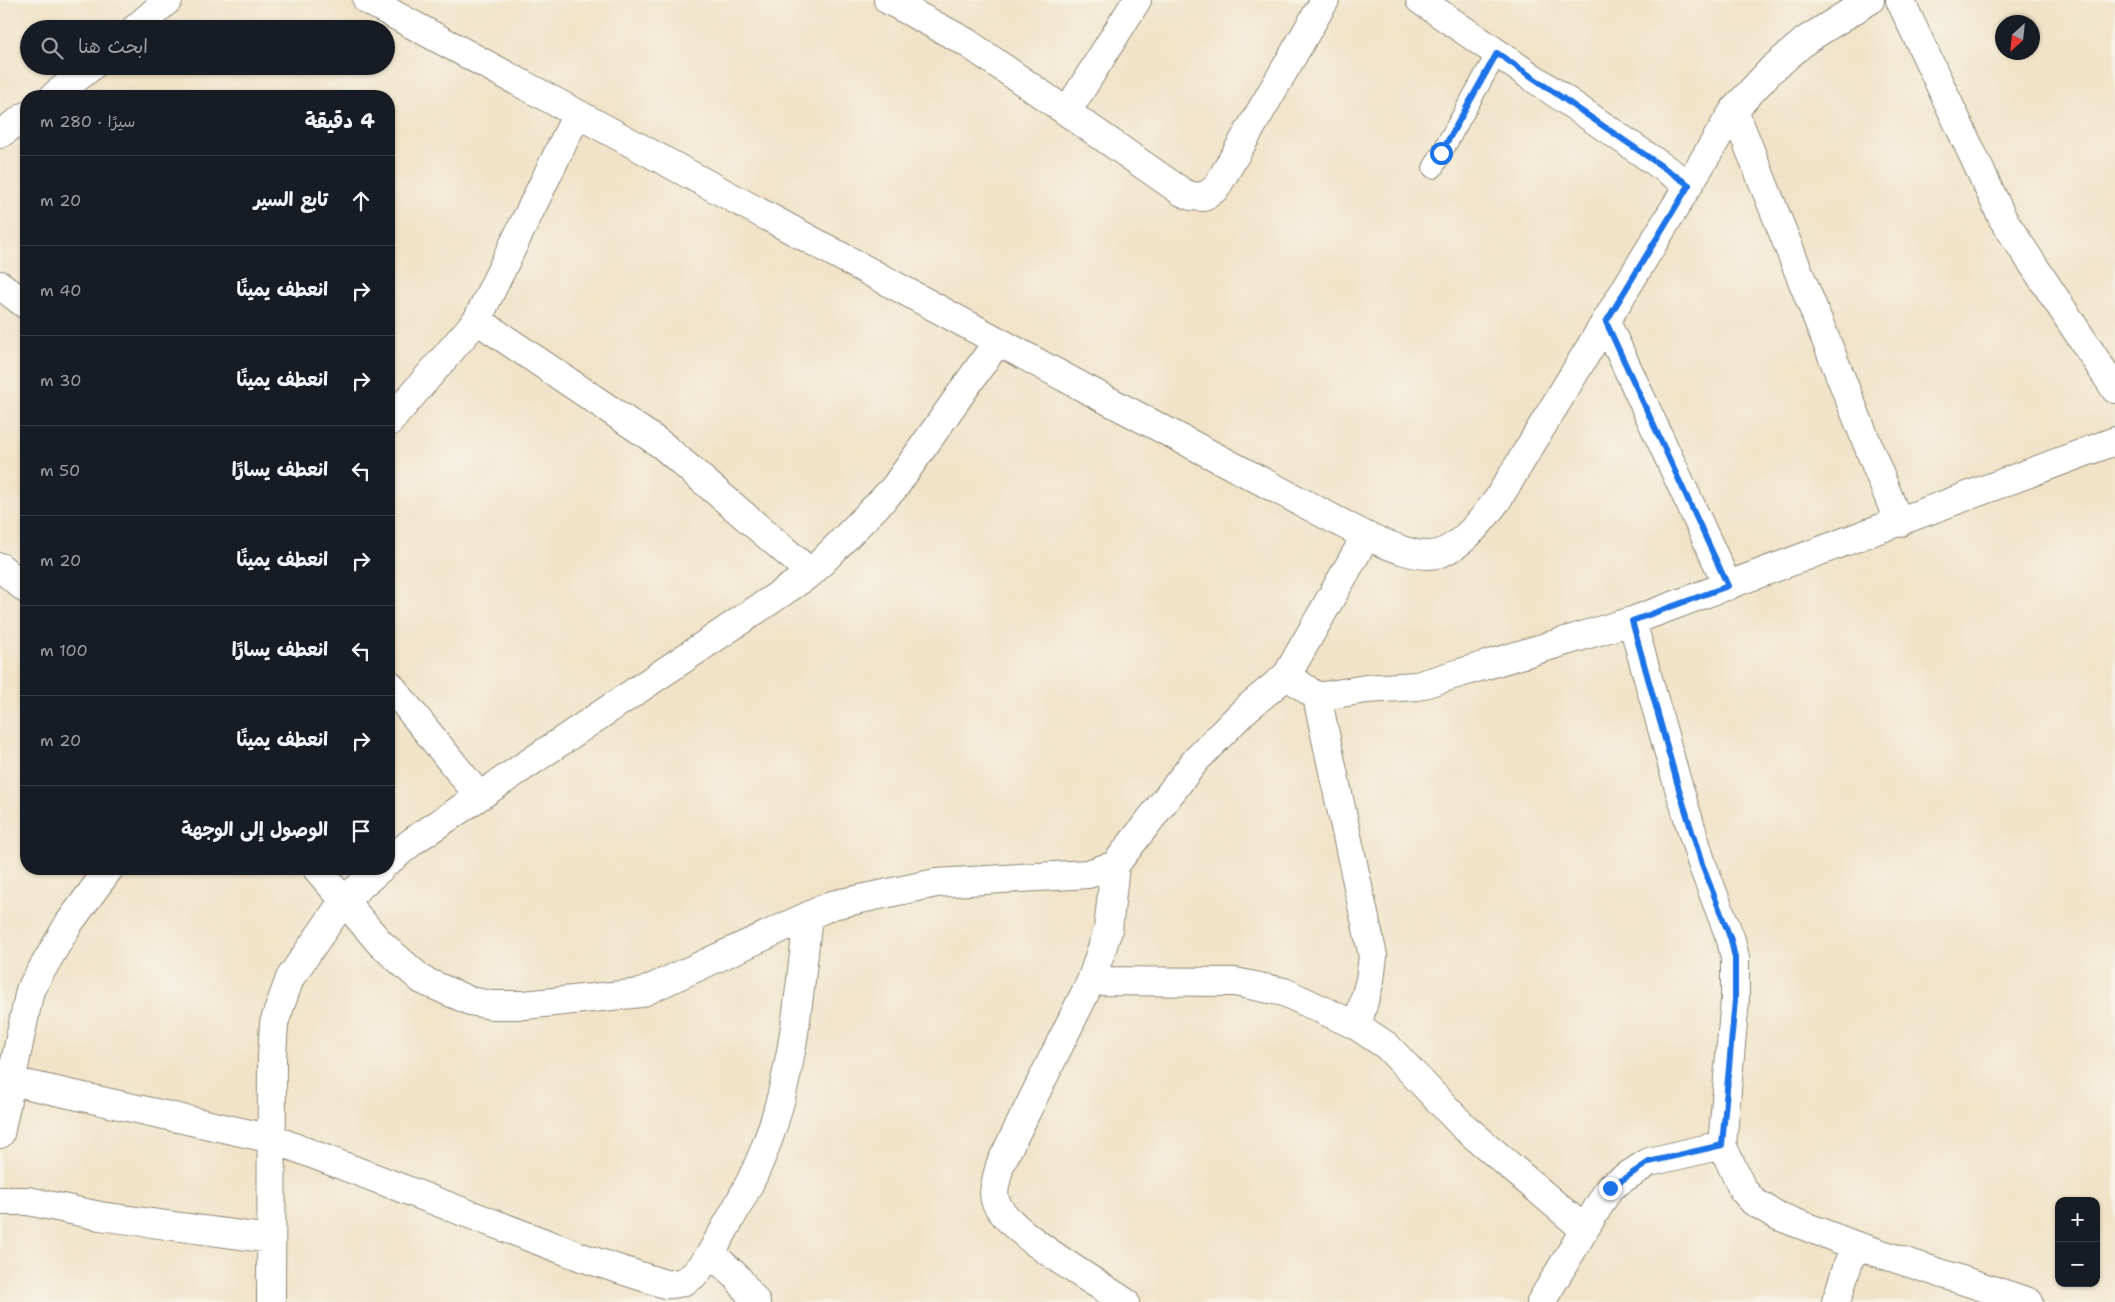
<!DOCTYPE html>
<html lang="ar">
<meta charset="utf-8">
<style>
body{margin:0;font-family:"Shantell Sans","Playpen Sans Arabic",sans-serif;background:#20242c;color:#f1f3f6;direction:rtl}
.controls{position:absolute;right:15px;bottom:15px;display:grid;overflow:hidden;border-radius:10px;box-shadow:0 1px 4px #0004}
.controls button{width:45px;height:45px;display:grid;place-items:center;padding:0;border:0;border-bottom:1px solid #363941;background:#171b24;color:#f1f3f6;font:25px sans-serif}
.compass{position:absolute;left:1995px;top:15px;width:45px;height:45px;border-radius:50%;background:#171b24;box-shadow:0 1px 4px #0004;rotate:207deg}
.stop{position:absolute;width:15px;height:15px;margin:-11px;border:4px solid #1a73e8;border-radius:50%;background:#fff}
.stop.end{background:#1a73e8;border-color:#fff;box-shadow:0 1px 5px #0008}
.list{margin:0;padding:0;list-style:none}
h2{display:flex;justify-content:space-between;align-items:center;height:65px;margin:0;padding:0 20px;font-size:21px}
h2 small{font-size:16px;font-weight:400;color:#9ea1a6}
.list li{display:grid;grid-template-columns:32px 1fr auto;gap:15px;align-items:center;box-sizing:border-box;height:90px;padding:0 20px;border-top:1px solid #363941}
.list b{display:block;font-size:19px;white-space:nowrap}
.list em{font-size:16px;font-style:normal;color:#9ea1a6}
.icon{flex:none;width:28px;height:28px;fill:none;stroke:currentColor;stroke-width:2;stroke-linecap:round;stroke-linejoin:round}
.map{position:relative;flex:none;width:2115px;height:1302px;overflow:hidden;direction:ltr}
.search{position:absolute;background:#171b24;box-shadow:0 1px 4px #0004;left:20px;top:20px;width:375px;height:55px;display:flex;align-items:center;gap:12px;box-sizing:border-box;padding:0 18px;border-radius:28px;color:#9ea1a6;font-size:19px}
.panel{position:absolute;background:#171b24;box-shadow:0 1px 4px #0004;left:20px;top:90px;width:375px;height:785px;border-radius:20px;direction:rtl}
.map>svg:first-child{display:block}
.lines{fill:none;stroke-linecap:round;stroke-linejoin:round}
.lane-casing{stroke:#8e8779;stroke-width:22}
.street-casing{stroke:#8e8779;stroke-width:30}
.lane{stroke:#fff;stroke-width:20}
.street{stroke:#fff;stroke-width:28}
.route{stroke:#1a73e8;stroke-width:6}
</style>
<div class="map">
<svg width="2115" height="1302" viewBox="0 0 2115 1302">
<rect width="100%" height="100%" fill="#f7f3e8"/>
<filter id="ink" filterUnits="userSpaceOnUse"><feTurbulence type="fractalNoise" baseFrequency=".02" numOctaves="2"/><feDisplacementMap in="SourceGraphic" scale="10" xChannelSelector="R" yChannelSelector="G"/><feConvolveMatrix kernelMatrix="1 2 1 2 8 2 1 2 1" color-interpolation-filters="sRGB"/></filter>
<filter id="wash" filterUnits="userSpaceOnUse"><feTurbulence type="fractalNoise" baseFrequency=".0096" numOctaves="4" result="noise"/><feDisplacementMap in="SourceGraphic" scale="20" xChannelSelector="R" yChannelSelector="G"/><feGaussianBlur stdDeviation="1.12" result="paint"/><feColorMatrix in="noise" values="0 0 0 0 0 0 0 0 0 0 0 0 0 0 0 0 0 1.4 0 .05"/><feComposite in="paint" operator="in"/></filter>
<g filter="url(#wash)">
<rect width="100%" height="100%" fill="#f1e3c7"/>
</g>
<g filter="url(#ink)">
<g class="lines">
<defs>
<path id="lane" d="M1433,168L1497,53"/>
<path id="street" d="M367,0L1088,390L1366,536C1385,543 1407,555 1428,555C1457,555 1483,519 1498,499L1734,110L1771,70L1806,40L1870,0
M888,0L966,42L1182,192L1191,196L1204,197L1216,188L1325,0
M1420,0L1689,185
M1900,0L2003,219L2115,389
M135,29L168,0
M54,96L92,66
M1734,110L1899,523
M1067,112L1137,0
M0,134L26,116
M0,285L26,305
M477,320L662,445L811,573
M1606,322L1728,586
M389,422L477,320L577,114
M0,567L26,589
M1632,621L2115,441
M1287,675L1317,697L1366,689L1417,686L1632,621L1675,775L1702,864L1731,940L1735,958V1000L1722,1145L1743,1190L1754,1202L1778,1216L1854,1245
M389,684L479,796
M1317,697L1373,956L1370,980L1357,1026
M389,861L413,841L811,573L894,488L998,341
M1115,865L1108,930L1091,981L1000,1165C998,1175 992,1190 995,1200C1005,1231 1096,1282 1125,1302
M317,869L380,943L422,980L470,1001L492,1005H524L641,993L832,905L936,883L1088,874L1115,865L1196,760L1245,710L1287,675L1366,536
M1091,981L1235,982L1284,992L1357,1026L1387,1046L1463,1126L1584,1229
M11,1081L273,1139L584,1258L665,1284C689,1286 699,1271 711,1253
M0,1134L30,990L69,923L109,869
M0,1201H28L100,1216L271,1239
M271,1302L272,1056L274,1023L290,978L344,900L380,869
M756,1302L737,1277L711,1253C728,1222 748,1191 761,1158C793,1082 799,997 808,916
M1541,1302L1610,1187L1649,1162L1722,1145
M1836,1302L1854,1245L2029,1302"/>
</defs>
<use href="#lane" class="lane-casing"/>
<use href="#street" class="street-casing"/>
<use href="#lane" class="lane"/>
<use href="#street" class="street"/>
</g>
</g>
<g class="lines" filter="url(#ink)">
<path class="route" d="M1441,153L1497,53L1689,185L1606,322L1728,586L1632,621L1680,793L1702,864L1731,940L1735,958V1000L1722,1145L1649,1162L1610,1188"/>
</g>
</svg>
<div class="controls">
<button>+</button>
<button>−</button>
</div>
<svg class="compass" viewBox="-18 -18 36 36"><path d="M0-13l5 13h-10z" fill="#e53935"/><path d="M0 13l5-13h-10z" fill="#9ea1a6"/></svg>
<div class="stop" style="left:1441px;top:153px"></div>
<div class="stop end" style="left:1610px;top:1188px"></div>
<div class="search"><svg class="icon" aria-label="search" viewBox="0 0 24 24"><circle cx="10" cy="10" r="6"/><path d="M15 15l6 6"/></svg>ابحث هنا</div>
<section class="panel">
<h2>4 دقيقة<small>سيرًا · 280 m</small></h2>
<ul class="list">
<li><svg class="icon" aria-label="ahead" viewBox="0 0 24 24"><path d="M12 20V5M6 11l6-6 6 6"/></svg><div><b>تابع السير</b></div><em>20 m</em></li>
<li><svg class="icon" aria-label="right" viewBox="0 0 24 24"><path d="M7 20v-9h11M14 6l5 5-5 5"/></svg><div><b>انعطف يمينًا</b></div><em>40 m</em></li>
<li><svg class="icon" aria-label="right" viewBox="0 0 24 24"><path d="M7 20v-9h11M14 6l5 5-5 5"/></svg><div><b>انعطف يمينًا</b></div><em>30 m</em></li>
<li><svg class="icon" aria-label="left" viewBox="0 0 24 24"><path d="M17 20v-9H6M10 6l-5 5 5 5"/></svg><div><b>انعطف يسارًا</b></div><em>50 m</em></li>
<li><svg class="icon" aria-label="right" viewBox="0 0 24 24"><path d="M7 20v-9h11M14 6l5 5-5 5"/></svg><div><b>انعطف يمينًا</b></div><em>20 m</em></li>
<li><svg class="icon" aria-label="left" viewBox="0 0 24 24"><path d="M17 20v-9H6M10 6l-5 5 5 5"/></svg><div><b>انعطف يسارًا</b></div><em>100 m</em></li>
<li><svg class="icon" aria-label="right" viewBox="0 0 24 24"><path d="M7 20v-9h11M14 6l5 5-5 5"/></svg><div><b>انعطف يمينًا</b></div><em>20 m</em></li>
<li><svg class="icon" aria-label="arrive" viewBox="0 0 24 24"><path d="M6 21V4h12l-3 4 3 4H6"/></svg><div><b>الوصول إلى الوجهة</b></div></li>
</ul>
</section>
</div>
